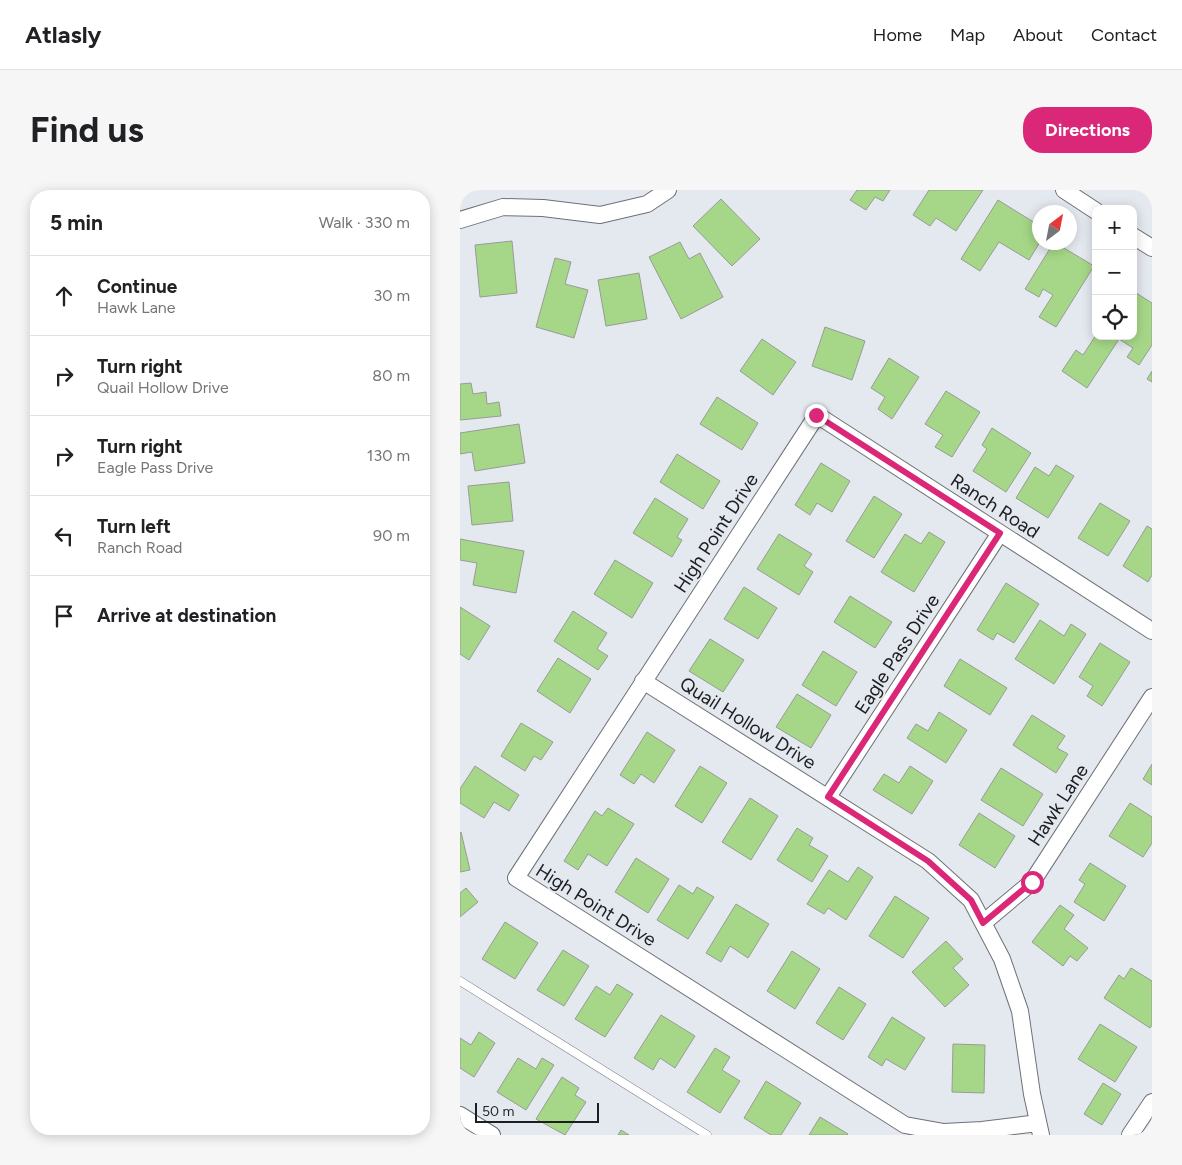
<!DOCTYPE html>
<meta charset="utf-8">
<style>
body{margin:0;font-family:Figtree,sans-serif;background:#f6f6f6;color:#202124}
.controls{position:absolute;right:15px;top:15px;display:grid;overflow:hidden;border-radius:10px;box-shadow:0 2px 12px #0003}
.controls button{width:45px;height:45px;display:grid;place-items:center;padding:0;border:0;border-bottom:1px solid #e0e0e0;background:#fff;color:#202124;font:25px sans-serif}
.compass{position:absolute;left:572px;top:15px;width:45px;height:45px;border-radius:50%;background:#fff;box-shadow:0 2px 12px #0003;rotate:32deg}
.scale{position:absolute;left:15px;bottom:12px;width:124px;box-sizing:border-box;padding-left:5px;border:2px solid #1d1e21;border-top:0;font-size:14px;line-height:18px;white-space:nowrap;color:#1d1e21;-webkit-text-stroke:4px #e4e8ef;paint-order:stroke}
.stop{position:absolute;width:15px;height:15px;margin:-11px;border:4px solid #db2777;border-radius:50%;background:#fff}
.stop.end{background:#db2777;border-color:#fff;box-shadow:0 1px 5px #0008}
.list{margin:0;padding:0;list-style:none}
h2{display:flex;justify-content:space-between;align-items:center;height:65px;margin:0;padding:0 20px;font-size:21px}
h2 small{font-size:16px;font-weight:400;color:#757577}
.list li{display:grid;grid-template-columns:32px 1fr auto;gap:15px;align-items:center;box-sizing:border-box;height:80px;padding:0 20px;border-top:1px solid #e0e0e0}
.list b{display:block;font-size:19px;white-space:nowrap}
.list p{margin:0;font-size:16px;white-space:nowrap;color:#757577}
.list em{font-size:16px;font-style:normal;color:#757577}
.icon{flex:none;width:28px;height:28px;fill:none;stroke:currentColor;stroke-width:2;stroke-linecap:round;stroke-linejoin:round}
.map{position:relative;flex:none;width:692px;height:945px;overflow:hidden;border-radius:20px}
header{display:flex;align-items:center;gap:30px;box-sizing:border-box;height:70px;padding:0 25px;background:#fff;border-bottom:1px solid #e0e0e0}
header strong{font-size:24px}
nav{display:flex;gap:28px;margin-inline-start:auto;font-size:18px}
.intro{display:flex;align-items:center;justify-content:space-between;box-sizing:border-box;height:120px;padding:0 30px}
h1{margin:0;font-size:35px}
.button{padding:12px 22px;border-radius:20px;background:#db2777;color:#fff;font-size:18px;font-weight:700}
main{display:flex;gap:30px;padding:0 30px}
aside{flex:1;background:#fff;border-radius:20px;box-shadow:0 2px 12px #0003}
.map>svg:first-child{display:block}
.building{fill:#a6d788;stroke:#979c95}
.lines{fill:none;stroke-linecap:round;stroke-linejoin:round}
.lane-casing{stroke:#6e7178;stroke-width:9}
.street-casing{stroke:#6e7178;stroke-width:18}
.lane{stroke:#fff;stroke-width:8}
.street{stroke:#fff;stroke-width:16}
.route{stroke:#db2777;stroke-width:6}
.labels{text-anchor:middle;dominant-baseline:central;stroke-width:4;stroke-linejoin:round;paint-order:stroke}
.street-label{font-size:19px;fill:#1d1e21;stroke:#e4e8ef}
</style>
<header>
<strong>Atlasly</strong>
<nav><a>Home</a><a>Map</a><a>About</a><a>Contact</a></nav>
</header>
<div class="intro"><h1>Find us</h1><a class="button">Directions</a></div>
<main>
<aside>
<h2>5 min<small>Walk · 330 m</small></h2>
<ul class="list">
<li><svg class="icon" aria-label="ahead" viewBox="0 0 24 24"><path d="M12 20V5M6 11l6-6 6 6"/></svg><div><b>Continue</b><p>Hawk Lane</p></div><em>30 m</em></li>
<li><svg class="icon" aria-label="right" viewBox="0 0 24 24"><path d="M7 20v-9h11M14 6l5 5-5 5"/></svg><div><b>Turn right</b><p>Quail Hollow Drive</p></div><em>80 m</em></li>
<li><svg class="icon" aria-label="right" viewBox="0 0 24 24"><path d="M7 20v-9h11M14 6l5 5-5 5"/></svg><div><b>Turn right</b><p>Eagle Pass Drive</p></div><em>130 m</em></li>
<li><svg class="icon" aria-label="left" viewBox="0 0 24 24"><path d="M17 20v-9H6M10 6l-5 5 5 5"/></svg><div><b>Turn left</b><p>Ranch Road</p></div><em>90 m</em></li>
<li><svg class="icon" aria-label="arrive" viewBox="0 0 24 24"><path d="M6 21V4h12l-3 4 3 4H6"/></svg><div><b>Arrive at destination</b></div></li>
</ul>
</aside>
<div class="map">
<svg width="692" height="945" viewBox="0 0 692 945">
<rect width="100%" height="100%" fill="#e4e8ef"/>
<path class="building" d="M397,0H430L423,11L415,7L406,20L390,10Z
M469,0H523L496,41L476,28L470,36L453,25Z
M261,9L300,49L272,76L233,36Z
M538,10L580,36V52L569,70L539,52L520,81L501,69Z
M52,51L57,103L20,107L15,55Z
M220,52L229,69L240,63L263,107L221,129L189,67Z
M594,52L634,76L596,137L579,127L593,105L583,99L579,107L565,99Z
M95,68L111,72L105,94L128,100L114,148L76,137Z
M179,83L187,129L146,136L138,90Z
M673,101L692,113V155L679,175L667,167L673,158L659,149L627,198L602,181L616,160L623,165L636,145L673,146Z
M365,137L405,151L392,190L352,176Z
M302,149L336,172L313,205L280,181Z
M429,168L459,187L432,229L418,219L425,207L411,198Z
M692,181V192L687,189Z
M11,193L13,204L26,202L27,214L39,212L41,226L0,230V194Z
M486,201L520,222L492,267L475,257L483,245L465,234Z
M257,207L298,233L282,260L240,234Z
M59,234L65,273L15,281L12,262L0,264V243Z
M532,238L571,263L546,302L513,281L527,259L522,255Z
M217,264L260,291L243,319L200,292Z
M361,273L390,291L372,322L357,313L350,325L335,315Z
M596,275L614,286L588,328L556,308L575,277L589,286Z
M49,292L53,331L12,335L8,296Z
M414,306L442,324L414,368L386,351Z
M195,308L228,329L217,347L222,350L212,367L173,343Z
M640,313L670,331L648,366L618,348Z
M687,336L692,339V385L688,392L663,376Z
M469,342L485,352L454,402L421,382L445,344L461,354Z
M319,344L352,364L344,376L353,382L339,405L297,379Z
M0,349L64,361L56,403L13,395L17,373L0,370Z
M155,370L193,393L172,428L134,404Z
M546,393L579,414L554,453L537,443L533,450L517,440Z
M284,397L317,418L298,449L264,429Z
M390,406L432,432L415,458L374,432Z
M0,417L30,436L9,470L0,464Z
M113,421L147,443L137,459L148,466L138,480L94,451Z
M580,430L604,446L611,434L626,444L594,494L555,469Z
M250,449L284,470L263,502L229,481Z
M640,453L670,472L642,516L627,506L633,496L619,487Z
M363,461L397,482L376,516L342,495Z
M98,468L131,489L110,523L77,501Z
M500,469L547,498L530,525L484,496Z
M337,504L371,525L351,558L316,537Z
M479,522L507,540L486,573L447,548L456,534L468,541Z
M572,525L605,546L597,558L608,564L596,583L553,555Z
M61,533L93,552L81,570L74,566L65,581L41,566Z
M187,542L215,560L194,593L181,584L174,594L160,585Z
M692,574V595L683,589Z
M15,576L59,605L49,621L34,612L24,628L0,613V599Z
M240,576L267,593L242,633L215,616Z
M450,576L473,591L452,624L413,600L424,584L439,593Z
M541,578L583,604L563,636L521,610Z
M290,608L318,626L291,670L262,652Z
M670,613L692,627V653L683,667L649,646Z
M148,618L174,634L147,676L128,664L118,680L104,671L135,621L142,626Z
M519,623L555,646L535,678L499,655Z
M337,638L353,648L349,655L368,666L352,692L317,670Z
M1,642L10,680L0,682V643Z
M176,668L209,689L188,723L155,702Z
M630,673L666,696L644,731L614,712L625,694L619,690Z
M398,677L413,687L386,730L368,718L364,724L347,714L369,680L388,692Z
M219,695L233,704L237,697L254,707L228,749L197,730Z
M6,698L18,712L0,727V703Z
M435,706L469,728L443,768L409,746Z
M276,714L309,734L288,768L270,756L261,772L246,763Z
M600,715L614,725L604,739L628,758L617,771L610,766L603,776L572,752Z
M45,732L78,753L55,789L22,769Z
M486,751L503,769L493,778L509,795L485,817L452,782Z
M103,760L129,776L104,816L77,800Z
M332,761L360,779L335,819L307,801Z
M671,778L692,791V835L690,838L644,808L659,785L664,789Z
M157,794L173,804L145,847L115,829L136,796L150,805Z
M379,797L406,814L383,850L356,833Z
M201,825L235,846L215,878L200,868L193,880L174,868Z
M432,827L465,848L445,880L426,869L422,876L408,867Z
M640,834L677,857L655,892L618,869Z
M19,842L35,853L14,887L0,878V848L11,855Z
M493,854L525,855L524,903L492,902Z
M255,858L270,867L262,880L280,891L260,923L227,902Z
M58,868L76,879L82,868L94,875L66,920L37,902Z
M102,887L119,898L115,905L126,912L105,945L76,929Z
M306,891L341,913L321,945H311L284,928Z
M643,893L661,904L642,935L624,924Z
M360,927L388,944L387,945H349Z
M161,940L169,945H158Z"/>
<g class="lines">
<defs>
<path id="lane" d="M0,791L247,945"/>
<path id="street" d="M604,0L636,21
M0,30L43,17L83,18L140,25L187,14L208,0
M673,46L692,58
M183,491L468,671L511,710L542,769L560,821L572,904L581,945
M368,607L540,343
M523,733L572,692L692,507
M0,925L32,945
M578,933L522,940L484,942L445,935L56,688L357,225L692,441
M670,945L692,912"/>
</defs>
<use href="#lane" class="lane-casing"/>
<use href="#street" class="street-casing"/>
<use href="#lane" class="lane"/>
<use href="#street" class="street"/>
</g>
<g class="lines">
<path class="route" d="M356,225L540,343L368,607L468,671L511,710L523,733L572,692"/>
</g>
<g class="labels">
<g class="street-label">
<text transform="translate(535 316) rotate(33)">Ranch Road</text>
<text transform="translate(256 343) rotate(-57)">High Point Drive</text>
<text transform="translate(437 464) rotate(-57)">Eagle Pass Drive</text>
<text transform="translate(288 533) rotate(32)">Quail Hollow Drive</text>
<text transform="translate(598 615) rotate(-57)">Hawk Lane</text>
<text transform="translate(136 715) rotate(32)">High Point Drive</text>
</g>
</g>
</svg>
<div class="controls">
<button>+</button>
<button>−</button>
<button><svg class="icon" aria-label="locate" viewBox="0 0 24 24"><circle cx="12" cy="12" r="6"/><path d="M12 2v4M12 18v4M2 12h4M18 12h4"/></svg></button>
</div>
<svg class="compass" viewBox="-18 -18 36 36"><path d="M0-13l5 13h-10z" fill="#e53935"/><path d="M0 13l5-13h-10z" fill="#757577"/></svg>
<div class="scale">50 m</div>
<div class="stop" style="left:572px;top:692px"></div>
<div class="stop end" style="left:356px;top:225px"></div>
</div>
</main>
